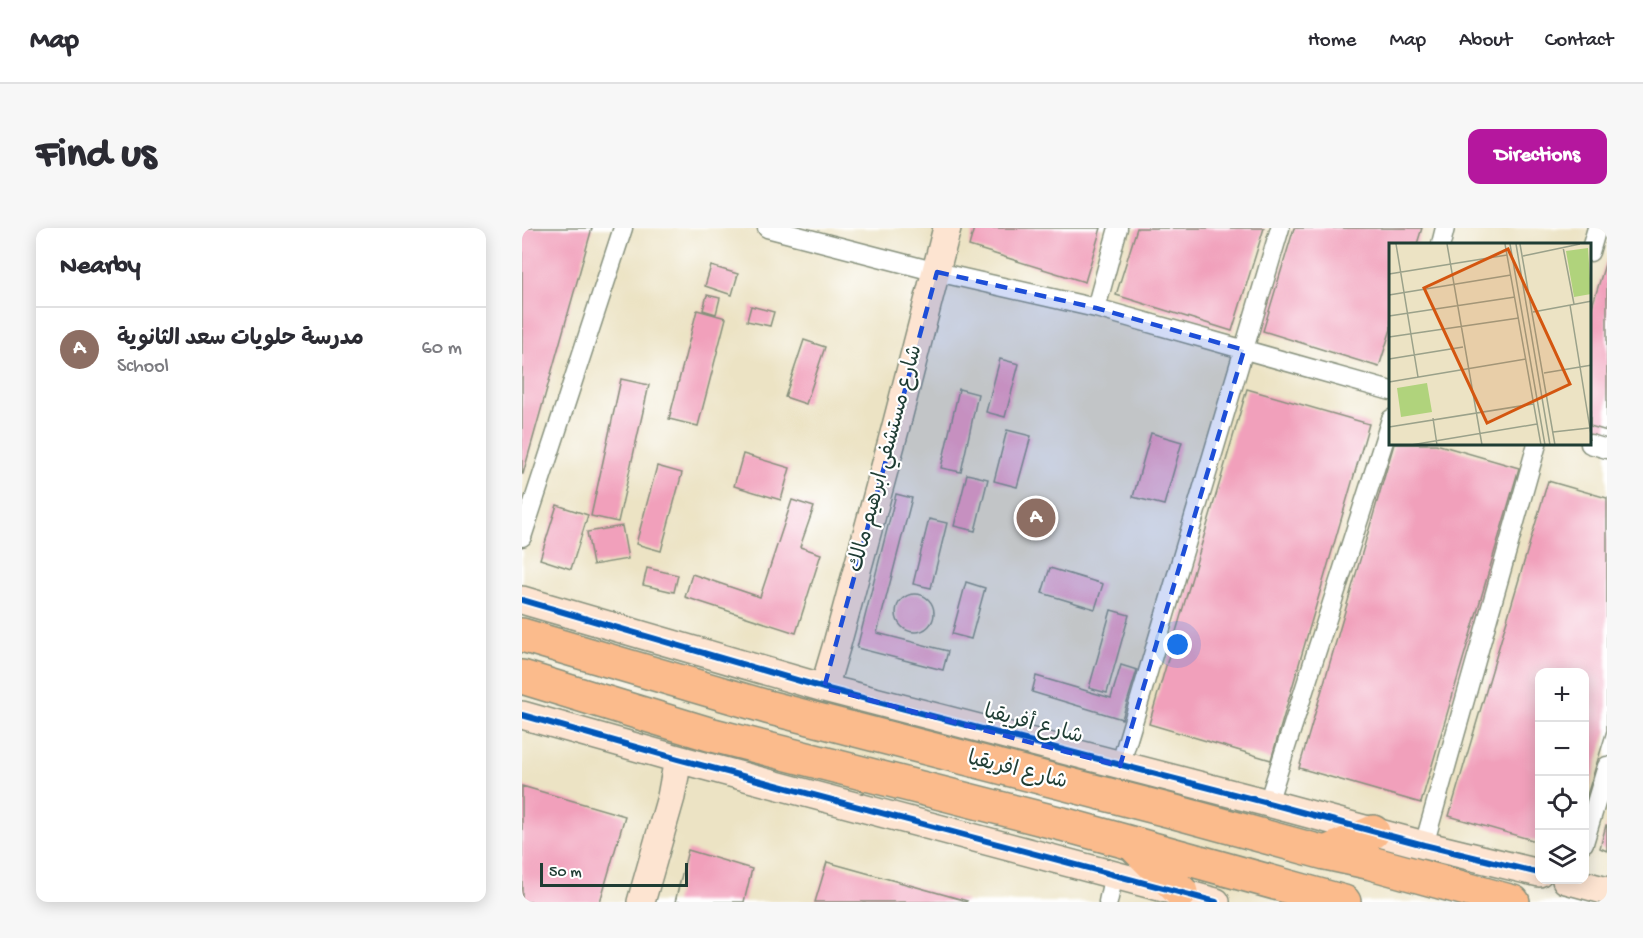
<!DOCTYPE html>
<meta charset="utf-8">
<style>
body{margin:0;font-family:"Gochi Hand","Playpen Sans Arabic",sans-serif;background:#f7f7f7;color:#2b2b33}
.controls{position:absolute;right:18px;bottom:18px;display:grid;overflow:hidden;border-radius:12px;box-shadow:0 3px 15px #0003}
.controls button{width:54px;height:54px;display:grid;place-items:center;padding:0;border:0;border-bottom:2px solid #e1e1e2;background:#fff;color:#2b2b33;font:30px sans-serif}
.scale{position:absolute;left:18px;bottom:15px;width:148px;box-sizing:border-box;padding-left:6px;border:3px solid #1f3d34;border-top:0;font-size:16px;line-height:21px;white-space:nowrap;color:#1f3d34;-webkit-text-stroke:4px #fff;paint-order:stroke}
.you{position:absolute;left:656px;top:417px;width:21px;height:21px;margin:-15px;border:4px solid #fff;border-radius:50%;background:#1a73e8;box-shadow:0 0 0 9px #1a73e833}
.badge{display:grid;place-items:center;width:39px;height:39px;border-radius:50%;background:#b5179e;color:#fff;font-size:20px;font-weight:700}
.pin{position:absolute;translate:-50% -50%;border:3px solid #fff;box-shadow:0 2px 6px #0006}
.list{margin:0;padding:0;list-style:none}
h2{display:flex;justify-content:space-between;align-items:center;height:78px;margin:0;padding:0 24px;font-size:26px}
h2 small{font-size:20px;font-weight:400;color:#7c7c81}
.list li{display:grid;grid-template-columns:39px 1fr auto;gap:18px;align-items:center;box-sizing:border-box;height:84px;padding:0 24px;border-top:2px solid #e1e1e2}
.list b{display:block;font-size:22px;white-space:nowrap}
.list p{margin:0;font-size:20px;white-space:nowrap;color:#7c7c81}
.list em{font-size:20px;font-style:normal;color:#7c7c81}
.icon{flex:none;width:33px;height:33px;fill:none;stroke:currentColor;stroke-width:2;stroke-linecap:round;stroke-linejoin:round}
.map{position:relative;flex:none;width:1085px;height:674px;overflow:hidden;border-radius:12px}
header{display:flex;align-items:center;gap:36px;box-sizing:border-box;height:84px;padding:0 30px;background:#fff;border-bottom:2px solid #e1e1e2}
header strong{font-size:28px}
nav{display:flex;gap:33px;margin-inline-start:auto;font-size:21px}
.intro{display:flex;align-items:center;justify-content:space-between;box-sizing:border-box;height:144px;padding:0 36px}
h1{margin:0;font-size:42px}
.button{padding:15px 27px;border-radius:12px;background:#b5179e;color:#fff;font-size:21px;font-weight:700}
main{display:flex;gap:36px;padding:0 36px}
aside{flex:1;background:#fff;border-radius:12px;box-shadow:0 3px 15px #0003}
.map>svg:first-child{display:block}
.building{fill:#f1a0bb}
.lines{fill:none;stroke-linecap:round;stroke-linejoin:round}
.street-casing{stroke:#86907c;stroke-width:21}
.secondary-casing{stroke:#86907c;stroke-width:30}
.highway-casing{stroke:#86907c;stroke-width:36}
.street{stroke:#fff;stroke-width:18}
.secondary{stroke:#fde4d1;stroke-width:27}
.highway{stroke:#fbbb8c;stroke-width:33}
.cycleway-casing{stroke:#fff;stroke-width:10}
.cycleway{stroke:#0057b8;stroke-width:6}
.marked{fill:#1d4ed8;fill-opacity:0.2;stroke:#1d4ed8;stroke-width:4.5;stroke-dasharray:12 8;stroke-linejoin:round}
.labels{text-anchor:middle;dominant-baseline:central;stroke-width:4.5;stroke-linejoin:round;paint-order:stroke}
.street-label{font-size:21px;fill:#1f3d34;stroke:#fff}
.inset-road{fill:none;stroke:#9aa18a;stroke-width:1.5}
.view{fill:#d45610;fill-opacity:0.15;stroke:#d45610;stroke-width:3}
.inset-edge{fill:none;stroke:#1f3d34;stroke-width:3}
</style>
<header>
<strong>Map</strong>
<nav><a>Home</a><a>Map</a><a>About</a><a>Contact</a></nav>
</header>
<div class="intro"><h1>Find us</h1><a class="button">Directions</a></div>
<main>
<aside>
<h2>Nearby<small></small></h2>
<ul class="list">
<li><span class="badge" style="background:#8d6e63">A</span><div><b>مدرسة حلويات سعد الثانوية</b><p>School</p></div><em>60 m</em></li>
</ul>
</aside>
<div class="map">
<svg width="1085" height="674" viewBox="0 0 1085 674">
<rect width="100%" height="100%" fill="#fff"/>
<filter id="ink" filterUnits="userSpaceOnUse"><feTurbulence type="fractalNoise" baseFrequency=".0167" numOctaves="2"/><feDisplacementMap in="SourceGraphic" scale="12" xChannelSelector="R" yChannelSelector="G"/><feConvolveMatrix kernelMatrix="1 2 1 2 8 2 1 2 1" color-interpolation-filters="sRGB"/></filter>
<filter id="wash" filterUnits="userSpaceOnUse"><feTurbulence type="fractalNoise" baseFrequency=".008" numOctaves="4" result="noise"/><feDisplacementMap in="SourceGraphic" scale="24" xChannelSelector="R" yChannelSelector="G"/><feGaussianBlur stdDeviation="1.35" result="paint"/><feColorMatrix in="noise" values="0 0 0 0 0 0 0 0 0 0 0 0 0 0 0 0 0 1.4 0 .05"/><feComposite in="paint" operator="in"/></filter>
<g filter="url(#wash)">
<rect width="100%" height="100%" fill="#ece3c4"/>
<g id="blocks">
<path class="building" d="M0,0H70L1,246H0Z
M452,0H579L563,54L447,18Z
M615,0H742L710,103L594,67Z
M772,0H900L895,16H869V101L857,139L741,103Z
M1084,33H1085V203L1068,198V85Z
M189,38L216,46L210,67L183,58Z
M185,67L198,70L194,86L181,82Z
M229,78L252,84L248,98L225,93Z
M175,82L204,90L176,198L147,191Z
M282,112L303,119L284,176L263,169Z
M478,131L497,136L483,189L464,184Z
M99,151L127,157L96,294L69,288Z
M437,161L456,166L439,244L419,240Z
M725,161L847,196L749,532L627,496Z
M485,202L509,208L495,259L472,253Z
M629,205L660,214L642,277L611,269Z
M872,216H914L997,240L899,575L777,540Z
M221,226L268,240L259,272L212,258Z
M135,238L160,245L139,323L114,316Z
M445,246L466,251L453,303L432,298Z
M1026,253L1085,270V502L1062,577V445H1017V614L927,588Z
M374,266L390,270L355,405L426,423L421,442L335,420Z
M270,272L292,279L278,319L299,326L274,405L163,369L170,346L238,369Z
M35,277L66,287L49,341L18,331Z
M407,291L425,295L409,360L391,356Z
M100,298L106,331L71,337L65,304Z
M125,340L156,347L152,364L121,357Z
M528,340L581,356L573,381L520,365Z
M444,354L463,360L449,411L430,406Z
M374 385a19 19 0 1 1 38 0a19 19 0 1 1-38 0Z
M589,382L607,387L585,465L567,460Z
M599,437L615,442L600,491L510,464L514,448L589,470Z
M0,558L103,588L78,674H0Z
M1084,597H1085V623L1078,620Z
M166,622L230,641L222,674H153Z
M305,634L445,673L444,674H293Z"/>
</g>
</g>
<g filter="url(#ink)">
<use href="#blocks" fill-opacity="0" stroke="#86907c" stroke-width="1.5"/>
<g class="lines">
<defs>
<path id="street" d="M245,0L415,44L574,80L869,163
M919,16L923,0
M1068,24L1075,0
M574,80L596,0
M1068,216L1085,221
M0,309L101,0
M598,538L758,0
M746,575L869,191
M1062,615L1085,538
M902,617L1015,216
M586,674L592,646"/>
<path id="secondary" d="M0,372L302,460L746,575L902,617L1017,645
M302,460L315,416L374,198L425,0
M0,487L156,531L694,674
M1044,652L1085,663
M119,674L149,569L156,531"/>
<path id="highway" d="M0,407L245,479L653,584L803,625L849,635L991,674
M0,449L187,506L544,597L822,674
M613,618L659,664
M803,625L851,604"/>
</defs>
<use href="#street" class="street-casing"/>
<use href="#secondary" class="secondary-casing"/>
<use href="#highway" class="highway-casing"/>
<use href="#street" class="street"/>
<use href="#secondary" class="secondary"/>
<use href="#highway" class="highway"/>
<defs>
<path id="cycleway" d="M0,372L302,460L746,575L902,617L1017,645
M0,487L156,531L694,674"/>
</defs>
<use href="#cycleway" class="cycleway-casing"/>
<use href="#cycleway" class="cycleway"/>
</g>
</g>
<path class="marked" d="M415,44L574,80L722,122L598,538L302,460Z"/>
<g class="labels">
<g class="street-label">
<text transform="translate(365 231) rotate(-75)">شارع مستشفي ابرهيم مالك</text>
<text transform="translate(511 498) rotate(15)">شارع أفريقيا</text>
<text transform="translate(495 544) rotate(14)">شارع افريقيا</text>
</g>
</g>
<g transform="translate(867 15)">
<rect width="202" height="202" fill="#ece3c4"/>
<path d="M199,5L202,51L185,54L177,8ZM38,140L43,169L12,174L8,145Z" fill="#b0d37c"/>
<path class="inset-road" d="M7,1L29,134M58,1L93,202M116,1L152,202M121,1L156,202M127,1L161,202M131,1L166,202M174,4L185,61M134,13L191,1M0,31L118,12M0,52L122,32M181,62L203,198M144,69L203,58M0,73L126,54M0,94L130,75M0,116L74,104M155,130L203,122M0,139L137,116M44,175L48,202M0,184L144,161M164,189L200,185M22,202L148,181"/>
<path class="view" d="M119,6L181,141L98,180L35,45Z"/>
<rect width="202" height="202" class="inset-edge"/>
</g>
</svg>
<div class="controls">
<button>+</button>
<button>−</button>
<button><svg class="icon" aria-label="locate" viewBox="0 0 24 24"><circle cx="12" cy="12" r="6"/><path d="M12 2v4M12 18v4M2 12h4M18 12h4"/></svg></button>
<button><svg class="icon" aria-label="layers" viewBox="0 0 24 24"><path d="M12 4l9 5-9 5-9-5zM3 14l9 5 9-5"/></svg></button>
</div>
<div class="scale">50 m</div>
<div class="you"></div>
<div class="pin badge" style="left:514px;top:290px;background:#8d6e63">A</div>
</div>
</main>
